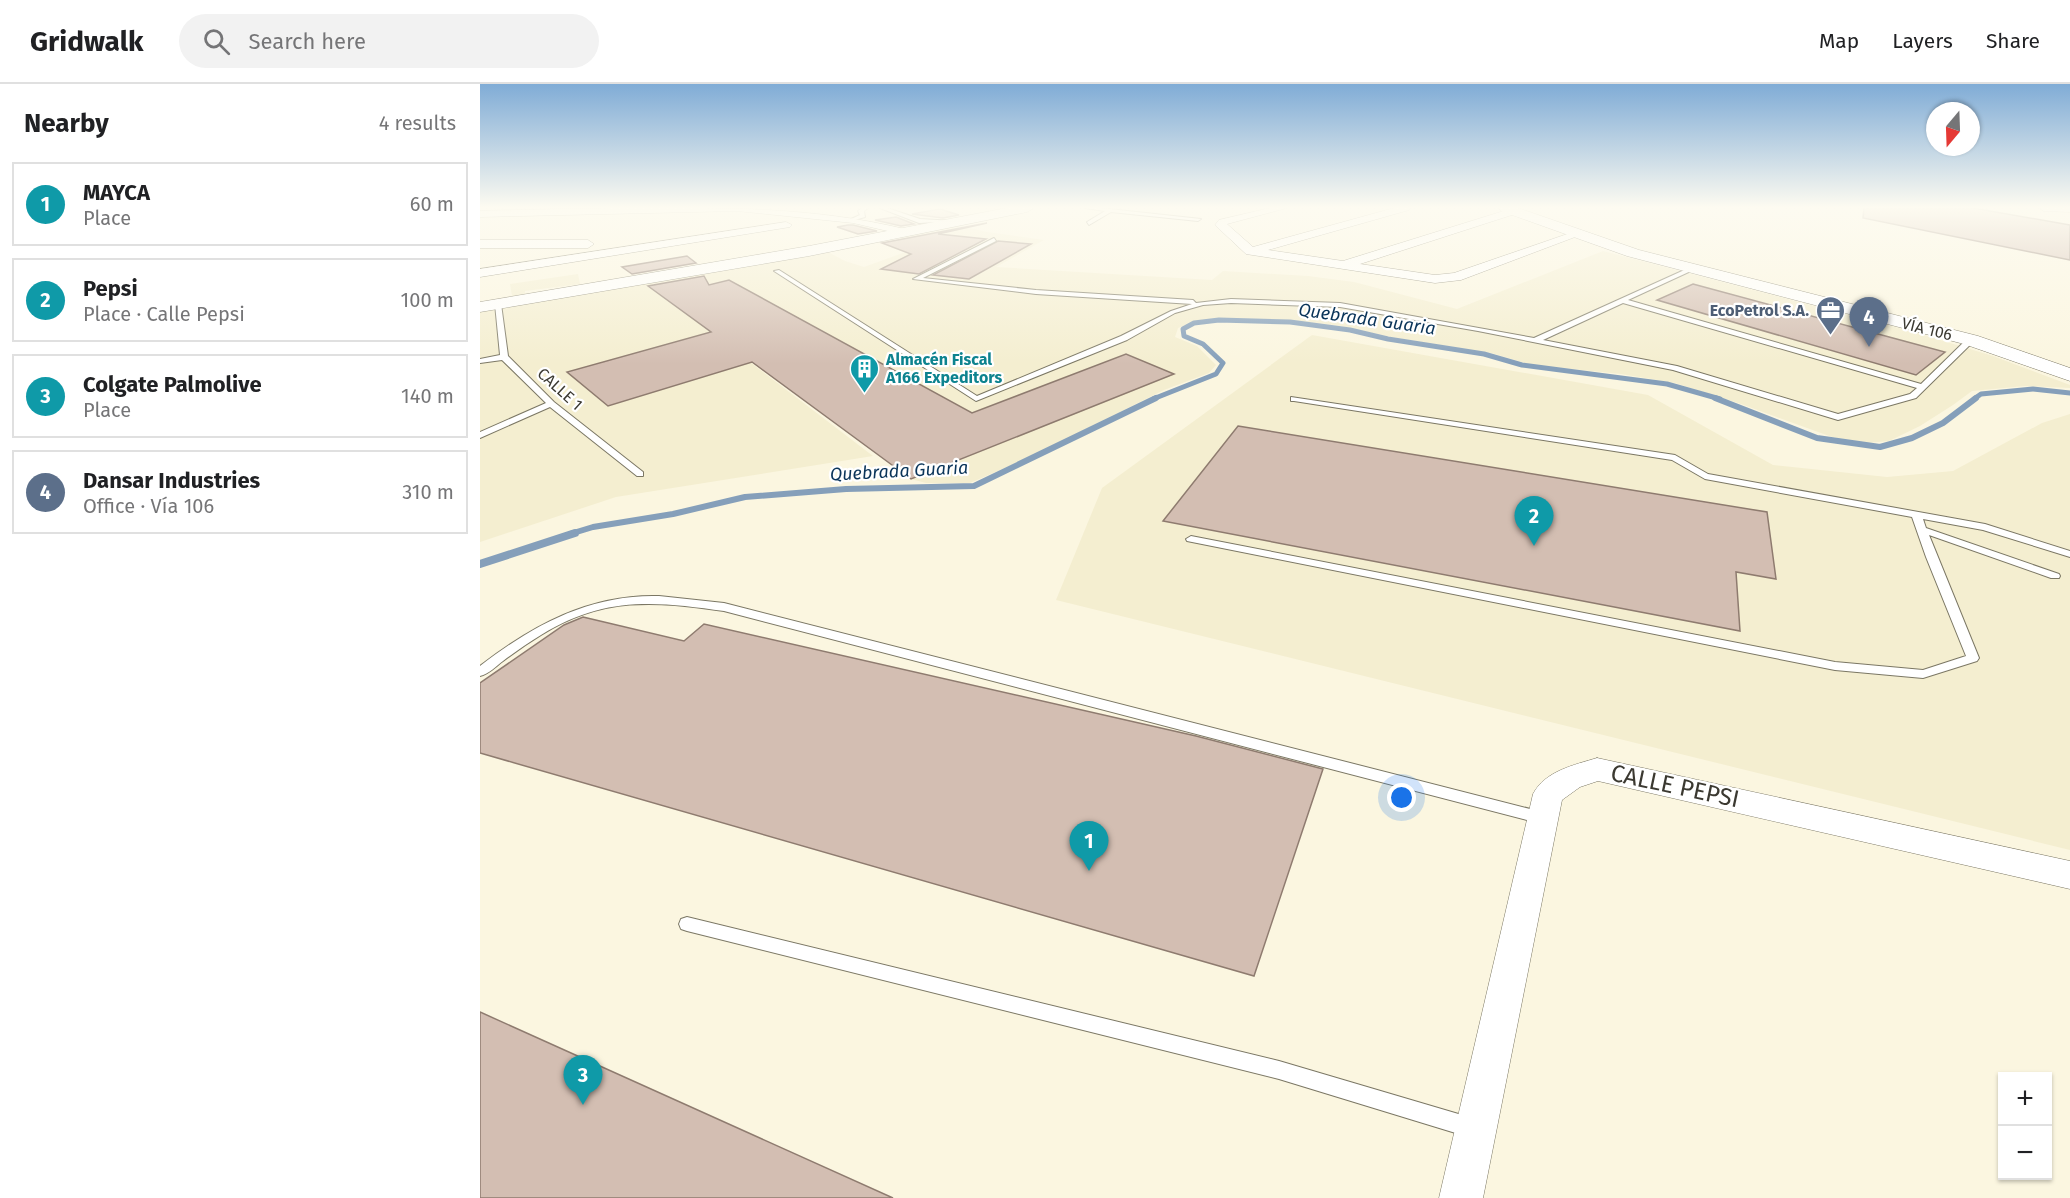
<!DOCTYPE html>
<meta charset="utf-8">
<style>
body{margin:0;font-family:"Fira Sans",sans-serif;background:#f2f2f2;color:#202124}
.controls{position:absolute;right:18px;bottom:18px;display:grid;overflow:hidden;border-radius:0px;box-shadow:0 2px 4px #0004}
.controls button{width:54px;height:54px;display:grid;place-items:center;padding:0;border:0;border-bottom:2px solid #e0e0e0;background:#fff;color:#202124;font:30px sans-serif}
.compass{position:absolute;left:1446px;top:18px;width:54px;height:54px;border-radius:50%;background:#fff;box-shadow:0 2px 4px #0004;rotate:199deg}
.you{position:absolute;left:922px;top:714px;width:21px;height:21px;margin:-15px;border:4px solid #fff;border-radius:50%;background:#1a73e8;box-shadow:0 0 0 9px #1a73e833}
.badge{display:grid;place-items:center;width:39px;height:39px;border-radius:50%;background:#c53a6f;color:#fff;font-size:20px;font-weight:700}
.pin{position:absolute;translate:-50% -50px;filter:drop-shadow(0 2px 3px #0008)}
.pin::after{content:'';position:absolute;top:32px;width:21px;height:18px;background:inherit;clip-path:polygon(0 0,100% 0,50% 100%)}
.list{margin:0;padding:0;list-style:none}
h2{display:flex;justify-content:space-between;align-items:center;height:78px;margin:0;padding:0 24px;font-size:26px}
h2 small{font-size:20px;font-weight:400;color:#757577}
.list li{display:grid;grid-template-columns:39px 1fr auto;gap:18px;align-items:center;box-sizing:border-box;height:84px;margin:0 12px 12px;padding:0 12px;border:2px solid #e0e0e0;border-radius:0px}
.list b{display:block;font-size:22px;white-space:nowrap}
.list p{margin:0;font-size:20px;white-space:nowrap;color:#757577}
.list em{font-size:20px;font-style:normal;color:#757577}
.icon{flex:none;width:33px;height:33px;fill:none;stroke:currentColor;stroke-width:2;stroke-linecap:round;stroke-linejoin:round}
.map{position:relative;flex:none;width:1590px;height:1114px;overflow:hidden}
header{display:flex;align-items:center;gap:36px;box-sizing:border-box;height:84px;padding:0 30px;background:#fff;border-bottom:2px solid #e0e0e0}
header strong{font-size:28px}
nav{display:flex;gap:33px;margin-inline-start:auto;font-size:21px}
.search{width:420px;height:54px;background:#f2f2f2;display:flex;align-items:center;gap:15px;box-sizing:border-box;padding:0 21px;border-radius:33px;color:#757577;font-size:22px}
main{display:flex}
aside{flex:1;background:#fff}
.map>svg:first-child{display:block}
.built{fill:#f4eed0}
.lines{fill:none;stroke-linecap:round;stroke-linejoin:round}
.stream-far2{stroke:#859fba;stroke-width:5}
.stream-far1{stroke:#859fba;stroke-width:6}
.stream{stroke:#859fba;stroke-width:8}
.building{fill:#d3beb2;stroke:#8e7b6f;stroke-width:1.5}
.service-casing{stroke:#7b7764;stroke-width:2}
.minor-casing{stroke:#7b7764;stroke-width:1}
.secondary-casing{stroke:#7b7764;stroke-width:1}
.service{fill:#fff;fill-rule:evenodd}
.minor{fill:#fff;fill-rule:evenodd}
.secondary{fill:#fff;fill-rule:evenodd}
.labels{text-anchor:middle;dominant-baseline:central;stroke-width:4.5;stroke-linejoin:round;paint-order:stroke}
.far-service-label{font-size:16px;font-weight:bold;fill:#4e5e75;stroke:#fff;text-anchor:end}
.far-street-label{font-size:16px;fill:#3b3931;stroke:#fff}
.far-culture-label{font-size:16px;font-weight:bold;fill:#0d838f;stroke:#fff;text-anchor:start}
.far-water-label{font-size:18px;font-style:italic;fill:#0a3459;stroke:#fff}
.near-street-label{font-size:24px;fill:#3b3931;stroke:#fff}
</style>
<header>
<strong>Gridwalk</strong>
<div class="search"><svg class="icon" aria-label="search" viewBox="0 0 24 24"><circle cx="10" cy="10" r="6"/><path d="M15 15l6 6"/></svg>Search here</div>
<nav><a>Map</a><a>Layers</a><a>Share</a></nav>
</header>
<main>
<aside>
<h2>Nearby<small>4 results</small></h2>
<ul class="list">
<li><span class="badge" style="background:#0f9aa8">1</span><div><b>MAYCA</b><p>Place</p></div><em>60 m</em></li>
<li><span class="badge" style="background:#0f9aa8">2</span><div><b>Pepsi</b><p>Place · Calle Pepsi</p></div><em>100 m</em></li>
<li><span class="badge" style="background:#0f9aa8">3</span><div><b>Colgate Palmolive</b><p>Place</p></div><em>140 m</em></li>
<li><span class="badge" style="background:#5c6f8a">4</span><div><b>Dansar Industries</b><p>Office · Vía 106</p></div><em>310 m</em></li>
</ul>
</aside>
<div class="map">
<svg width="1590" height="1114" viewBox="0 0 1590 1114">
<rect width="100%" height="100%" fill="#fbf6e0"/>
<path class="built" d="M476,141L507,148L564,156L516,183L732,196L743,187L828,192L874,198L977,225L1123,167L1434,248L1513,272L1590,301V304L1545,302L1492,307L1473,321L1440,342L1409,357L1387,359L1352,353L1261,320L1195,299L1141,290L1052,281L1011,269L911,253L860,242L738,234L715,237L698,244L695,253L717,262L736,281L729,289L684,306L550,373L490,399H446L431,395L236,252L393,372L136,413L0,458V225L344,166L365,177L384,183L442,162L416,153Z
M98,190L100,200L45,207V210L32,212L30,200Z
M832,251L1168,311L1293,381L1407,393L1473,387L1562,339L1590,330V766L576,516L622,404Z"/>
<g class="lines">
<path class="stream-far2" d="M673,315L736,290L743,279L723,260L704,252L703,245L714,239L739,236L810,238L870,246L908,255L1004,270L1042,281L1187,300L1240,315
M1494,315L1501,310L1553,305L1590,309"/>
<path class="stream-far1" d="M1235,314L1337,354L1400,363L1432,354L1463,339L1496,314
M90,450L113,443L193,430L265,413L366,405L494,402L676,314"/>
<path class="stream" d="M0,480L95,449"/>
</g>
<path class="building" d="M1384,124H1493L1590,141V176L1383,134Z
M460,125L479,131L463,134L432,130Z
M416,133L434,140L421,142L395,136Z
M507,139L458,150L506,155L439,190L401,185L431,170L402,159Z
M368,141H373L397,147L378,150L357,143Z
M518,157L551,160L489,195L453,191Z
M207,172L216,179L152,190L142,183Z
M224,192L229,201L249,196L492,329L646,270L694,290L431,395L272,278L128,322L87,288L231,248L168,202Z
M1213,200L1424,257L1465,268L1436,291L1177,216Z
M758,342L1287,428L1296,495L1256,488L1260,547L683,437Z
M103,533L204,557L224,540L716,652L843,685L774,892L0,669V599L84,541Z
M0,928L413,1114H0Z"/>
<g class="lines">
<defs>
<path id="service" d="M382,124H388L384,127L385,133L371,137V135L380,131L378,127Z
M400,124H407L440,135L475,137L439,139Z
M605,124H620L721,135L718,137L631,128L609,141L607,138L625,127Z
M514,154L516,157L443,194L556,206L713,216L716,219L751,215L860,219L1054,254L1211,183L1213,186L1148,216L1441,300L1488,254L1495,256L1436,314L1358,336L1193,286L998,247L860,223L751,219L723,221L695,229L647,256L496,317L294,187L299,186L497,312L641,252L691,227L712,220L556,210L433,195ZM1143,219L1437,304L1430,310L1358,330L1197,282L1063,256Z
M18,218L21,220L28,272L74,318L163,388V392H157L70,323L0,354V348L66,319L22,276L0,279V275L20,271L15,220Z
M811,313L1195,371L1228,390L1505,440L1590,467V473L1503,446L1443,435L1446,444L1579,490L1580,492L1579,494H1571L1449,451L1499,574L1497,577L1443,594L1355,586L707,457L706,455L711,452L1355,578L1443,586L1486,572L1446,473L1432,433L1225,395L1192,376L814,317H811Z
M179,512L244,519L1062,728L1067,730L1069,734L1067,738L1062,740L244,527C175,517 123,512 61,551C48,559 35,568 23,577C16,582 9,590 0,592V582C53,541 110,510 179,512Z
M207,833L799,977L992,1034L999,1037L1002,1044L999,1051L992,1054L799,995L207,847L201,845L199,840L201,835Z"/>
<path id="minor" d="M133,124C235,124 328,121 429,146L431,148L425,151L373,139L257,127L0,133V127Z
M790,124H807L747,140L773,163L914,124H930L929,126L788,166L863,177L1030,125H1038V129L880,180L955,191L974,189L1093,148L1097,147L1103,150L981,196L955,199L766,170L735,141L739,136Z
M1559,124H1590V128L1564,127Z
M306,138L312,141L310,143L0,193V185Z
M0,156H108L114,160L108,164H0Z
M1117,674L1590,777V805L1118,697L1100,703L1082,716L1003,1114H959L1053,710C1065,687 1094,681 1117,674Z"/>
<path id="secondary" d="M527,124H554L547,128L329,172L0,228V218L329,162Z
M1019,124H1038L1159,166L1498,252L1590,284V297L1484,260L1147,172L1021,127Z"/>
</defs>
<use href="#service" class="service-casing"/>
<use href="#minor" class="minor-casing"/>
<use href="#secondary" class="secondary-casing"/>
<use href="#service" class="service"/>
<use href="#minor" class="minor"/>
<use href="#secondary" class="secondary"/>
</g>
<linearGradient id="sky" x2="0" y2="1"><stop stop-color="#80acd6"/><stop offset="0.44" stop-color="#fdfbf1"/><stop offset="1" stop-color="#fdfbf1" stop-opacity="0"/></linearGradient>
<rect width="1590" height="280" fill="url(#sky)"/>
<defs>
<symbol id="office-pin" viewBox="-11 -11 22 30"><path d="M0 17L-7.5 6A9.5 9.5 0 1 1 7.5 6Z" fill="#5c6f8a" stroke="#fff"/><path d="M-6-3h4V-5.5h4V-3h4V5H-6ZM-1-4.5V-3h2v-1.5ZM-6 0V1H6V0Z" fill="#fff"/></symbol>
<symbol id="building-pin" viewBox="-11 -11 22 30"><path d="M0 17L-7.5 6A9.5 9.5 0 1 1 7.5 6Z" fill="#0f9aa8" stroke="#fff"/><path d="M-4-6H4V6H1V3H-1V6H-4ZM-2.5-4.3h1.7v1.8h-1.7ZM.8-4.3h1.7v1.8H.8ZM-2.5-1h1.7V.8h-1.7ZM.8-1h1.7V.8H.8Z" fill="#fff"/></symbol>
</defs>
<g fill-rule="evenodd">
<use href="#office-pin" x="1334" y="210" width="33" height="45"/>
<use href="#building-pin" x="368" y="268" width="33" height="45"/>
</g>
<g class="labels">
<g class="far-service-label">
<text x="1329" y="226">EcoPetrol S.A.</text>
</g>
<g class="far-street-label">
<text transform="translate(1447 245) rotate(14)">VÍA 106</text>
<text transform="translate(80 305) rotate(42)">CALLE 1</text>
</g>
<g class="far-culture-label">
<text x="406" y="275">Almacén Fiscal<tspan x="406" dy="18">A166 Expeditors</tspan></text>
</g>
<g class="far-water-label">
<text transform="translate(887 235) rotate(8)">Quebrada Guaria</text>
<text transform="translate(419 387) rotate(-3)">Quebrada Guaria</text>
</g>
<g class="near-street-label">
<text transform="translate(1195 702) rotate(12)">CALLE PEPSI</text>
</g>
</g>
</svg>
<div class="controls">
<button>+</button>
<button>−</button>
</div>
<svg class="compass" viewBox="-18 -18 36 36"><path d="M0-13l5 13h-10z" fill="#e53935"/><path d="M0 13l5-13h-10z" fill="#757577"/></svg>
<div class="you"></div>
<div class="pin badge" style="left:609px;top:787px;background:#0f9aa8">1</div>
<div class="pin badge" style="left:1054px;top:462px;background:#0f9aa8">2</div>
<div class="pin badge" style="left:103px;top:1021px;background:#0f9aa8">3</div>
<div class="pin badge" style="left:1389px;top:263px;background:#5c6f8a">4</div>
</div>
</main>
